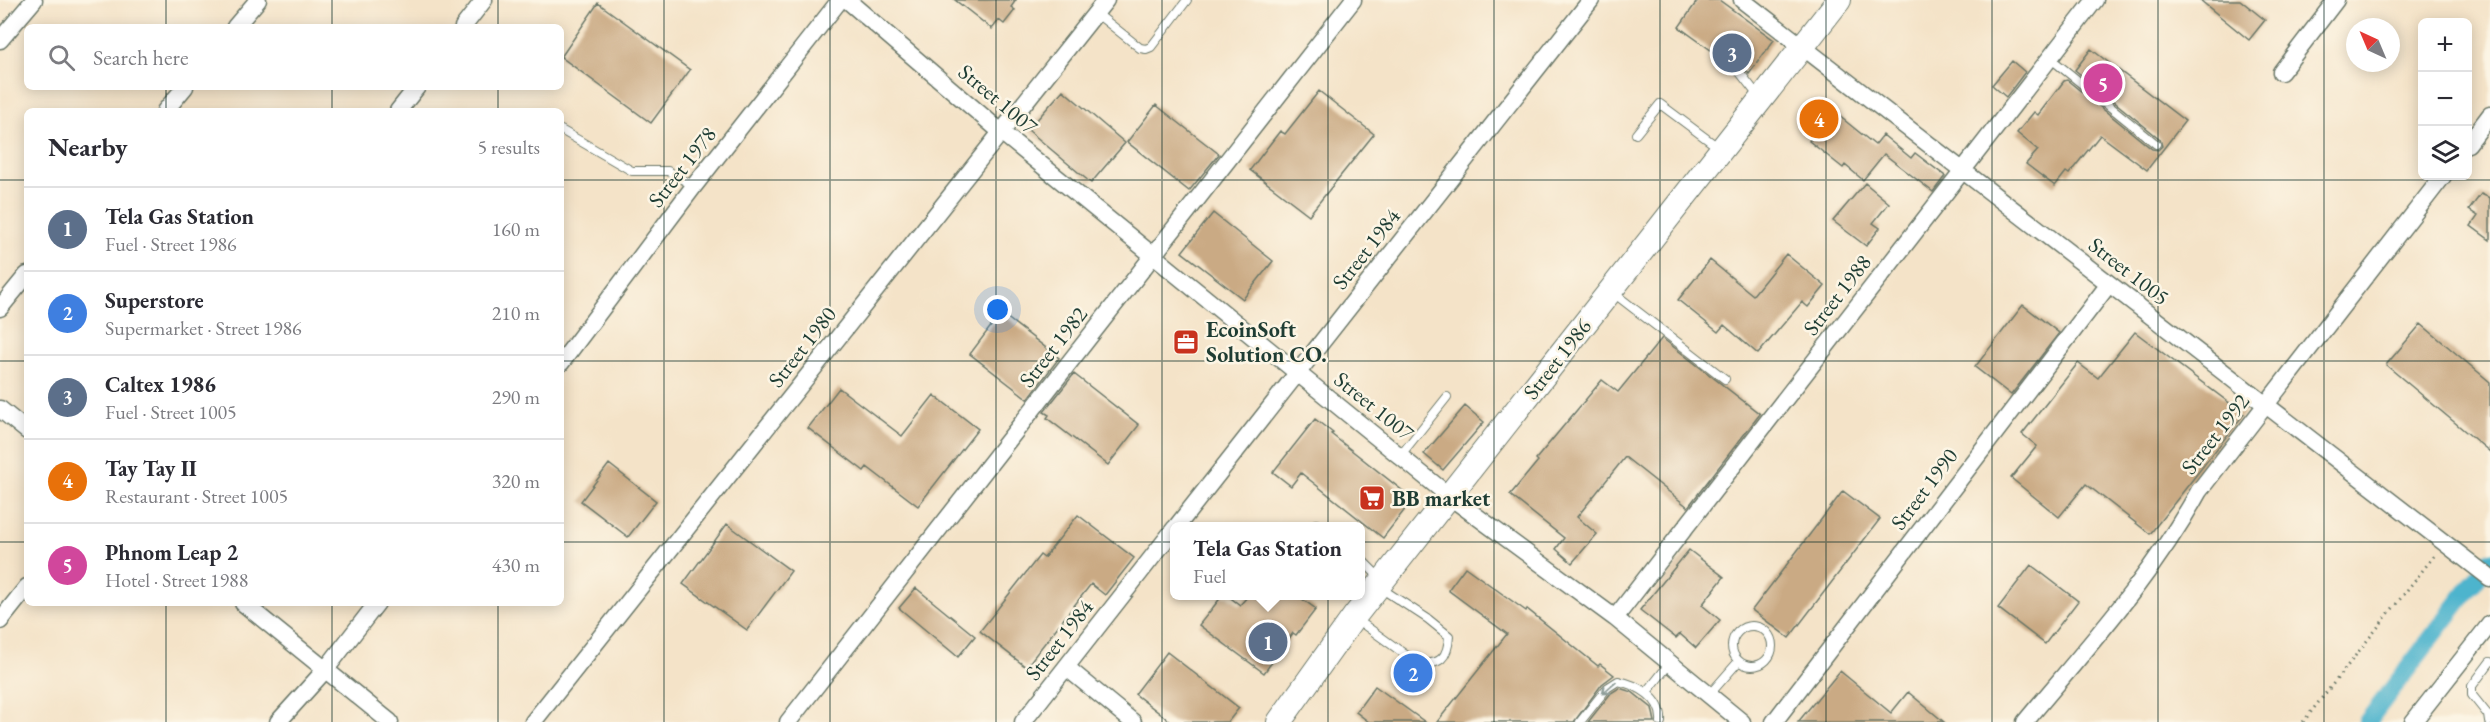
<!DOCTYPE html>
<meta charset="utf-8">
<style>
body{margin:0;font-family:"EB Garamond",serif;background:#f2f2f3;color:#2b2b33}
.controls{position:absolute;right:18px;top:18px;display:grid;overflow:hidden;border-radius:9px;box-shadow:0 3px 15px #0003}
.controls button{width:54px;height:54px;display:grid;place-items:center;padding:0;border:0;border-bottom:2px solid #e1e1e2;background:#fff;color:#2b2b33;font:30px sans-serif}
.compass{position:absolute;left:2346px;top:18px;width:54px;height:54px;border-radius:50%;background:#fff;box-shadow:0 3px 15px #0003;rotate:316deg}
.you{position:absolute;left:998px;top:310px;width:21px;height:21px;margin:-15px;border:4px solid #fff;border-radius:50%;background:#1a73e8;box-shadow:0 0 0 9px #1a73e833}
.badge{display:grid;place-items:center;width:39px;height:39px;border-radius:50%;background:#c8321e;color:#fff;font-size:20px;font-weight:700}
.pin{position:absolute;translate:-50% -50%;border:3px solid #fff;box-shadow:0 2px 6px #0006}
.popup{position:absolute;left:1170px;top:522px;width:195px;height:78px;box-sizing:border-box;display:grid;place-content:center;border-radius:9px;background:#fff;filter:drop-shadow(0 2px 4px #0005);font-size:20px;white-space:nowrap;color:#7c7c81}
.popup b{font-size:22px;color:#2b2b33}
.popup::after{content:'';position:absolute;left:50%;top:100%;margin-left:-12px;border:12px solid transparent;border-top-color:#fff}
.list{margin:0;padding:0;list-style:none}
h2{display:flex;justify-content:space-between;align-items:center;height:78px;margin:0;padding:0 24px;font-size:26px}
h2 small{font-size:20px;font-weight:400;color:#7c7c81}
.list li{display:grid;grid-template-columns:39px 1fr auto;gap:18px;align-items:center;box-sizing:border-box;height:84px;padding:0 24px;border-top:2px solid #e1e1e2}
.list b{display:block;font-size:22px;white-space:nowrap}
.list p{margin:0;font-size:20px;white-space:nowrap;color:#7c7c81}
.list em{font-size:20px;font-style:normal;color:#7c7c81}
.icon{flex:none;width:33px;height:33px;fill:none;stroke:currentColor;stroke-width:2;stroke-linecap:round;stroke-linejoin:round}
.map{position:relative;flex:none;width:2490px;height:722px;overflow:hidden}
.search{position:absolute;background:#fff;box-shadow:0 3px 15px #0003;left:24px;top:24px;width:540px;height:66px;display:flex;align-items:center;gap:15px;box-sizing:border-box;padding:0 21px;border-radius:9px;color:#7c7c81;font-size:22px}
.panel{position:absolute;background:#fff;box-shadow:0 3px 15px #0003;left:24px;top:108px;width:540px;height:498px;border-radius:9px}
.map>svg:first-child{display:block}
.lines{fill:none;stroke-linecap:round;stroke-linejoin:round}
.canal{stroke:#4eb4cd;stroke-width:18}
.building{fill:#caaa84}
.lane-casing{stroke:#6a7768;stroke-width:10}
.street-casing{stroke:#6a7768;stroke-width:19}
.secondary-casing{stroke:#6a7768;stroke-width:26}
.path{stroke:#6a7768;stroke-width:3;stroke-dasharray:1.5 4.5;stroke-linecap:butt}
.lane{stroke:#fff;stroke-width:8}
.street{stroke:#fff;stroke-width:16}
.secondary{stroke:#fff;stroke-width:24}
.oneway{stroke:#8f9e9a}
.grid{fill:none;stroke:#1f3d34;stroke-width:1.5;stroke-opacity:0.55}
.labels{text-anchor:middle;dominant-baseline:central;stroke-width:5;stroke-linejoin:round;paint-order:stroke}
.street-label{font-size:22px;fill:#1f3d34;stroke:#fcf5e5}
.poi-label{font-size:22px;font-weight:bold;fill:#1f3d34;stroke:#fcf5e5;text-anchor:start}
</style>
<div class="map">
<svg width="2490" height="722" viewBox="0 0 2490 722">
<rect width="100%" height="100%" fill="#fcf5e5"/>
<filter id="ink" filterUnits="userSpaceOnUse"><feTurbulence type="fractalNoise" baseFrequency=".0167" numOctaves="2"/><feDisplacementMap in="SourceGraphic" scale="12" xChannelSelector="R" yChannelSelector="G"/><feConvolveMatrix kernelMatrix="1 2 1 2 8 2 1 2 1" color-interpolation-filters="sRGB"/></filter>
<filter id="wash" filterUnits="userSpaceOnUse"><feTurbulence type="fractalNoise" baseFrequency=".008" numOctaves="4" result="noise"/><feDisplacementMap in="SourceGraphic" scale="24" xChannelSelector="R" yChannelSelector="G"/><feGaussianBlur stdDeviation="1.35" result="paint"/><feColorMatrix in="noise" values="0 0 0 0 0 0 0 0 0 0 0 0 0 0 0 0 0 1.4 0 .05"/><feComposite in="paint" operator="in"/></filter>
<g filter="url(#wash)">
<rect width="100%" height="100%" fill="#f4e3c8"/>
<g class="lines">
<path class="canal" d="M2367,722L2490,561"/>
</g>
<g id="blocks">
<path class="building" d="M955,0H1016L1011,7L1015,10L1004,24L999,20L992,29Z
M1698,0H1719L1774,40L1749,74L1741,64L1733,66L1679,27Z
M2200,0H2240L2265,20L2249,40Z
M598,3L690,70L651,123L561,57Z
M2091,49L2185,121L2147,170L2100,135L2069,174L2066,172L2055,186L2026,164L2038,150L2017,133L2034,112L2038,115L2064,81L2067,80L2152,149L2158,150L2162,146L2160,139L2075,70Z
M2012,61L2025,72L2006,97L1992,85Z
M1063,90L1125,143L1091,183L1028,130Z
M1319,91L1374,134L1309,215L1250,170L1280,131L1285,134Z
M1156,105L1219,154L1189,191L1127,142Z
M1833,111L1875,145L1883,135L1911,158L1915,153L1945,176L1933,192L1884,154L1863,180L1845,165L1843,168L1809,141Z
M1865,183L1889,203L1873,223L1880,228L1866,246L1833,221Z
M2481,194L2490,198V240L2471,226L2478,216L2469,210Z
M1213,213L1273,261L1243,299L1182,252Z
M1786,254L1825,286L1808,307L1802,302L1758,354L1724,325L1718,332L1678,300L1710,260L1753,295Z
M2023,305L2059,333L2011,395L1975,367Z
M1001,313L1059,358L1028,399L970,354Z
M2421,324L2490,382V452L2386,365Z
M2135,332L2244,414L2150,534L2086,484L2059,517L2011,478L2037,446L2022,434L2078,363L2098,378Z
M1662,338L1760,414L1688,507L1625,457L1577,517L1597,534L1572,563L1556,549L1564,538L1510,495L1538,461L1536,459L1602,380L1618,392Z
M1074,374L1139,425L1108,465L1047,418L1049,415L1044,412Z
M839,388L902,436L934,395L978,429L918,506L867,467L864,471L808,428Z
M1465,406L1484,422L1443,470L1424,454Z
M1315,419L1333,433L1331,434L1413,499L1383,538L1301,473L1291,486L1273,472Z
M609,464L656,501L628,537L581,501Z
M1843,491L1880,519L1789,638L1752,610Z
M1078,515L1134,558L1105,595L1091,584L1026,667L980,631L1040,555L1044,558Z
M727,524L791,571L747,630L683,584Z
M1689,550L1724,577L1702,605L1720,620L1696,648L1680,634L1676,638L1640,610Z
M2031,565L2078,601L2045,644L1998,608Z
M1465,567L1526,611L1527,609L1598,666L1600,664L1614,675L1602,684L1574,722H1437L1507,634L1448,590Z
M916,588L975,636L958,657L899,608Z
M1222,596H1228L1240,605L1248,596H1298L1316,609L1296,635L1293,633L1264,673L1199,625Z
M1167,652L1239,708L1228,722H1171L1135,694Z
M1840,671L1891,713L1908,692L1944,722H1798Z
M1375,686L1425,722H1369L1356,712Z
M1619,688L1632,692L1652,708L1655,722H1588L1611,693Z"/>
</g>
</g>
<g filter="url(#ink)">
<use href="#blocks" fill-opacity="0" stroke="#6a7768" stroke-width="1.5"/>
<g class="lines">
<defs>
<path id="lane" d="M1096,13L1140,48L1146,49L1151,47L1187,0
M2050,58L2156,144
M1738,70L1759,97
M561,130L632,171H668L694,186
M1636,134L1660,104L1719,148
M1611,291L1725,379
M1400,456L1447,397
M1312,526L1316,524L1320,526
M1361,559L1380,578
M1356,619L1417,663C1440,666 1448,658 1449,636L1428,619L1379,587
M1732 646a20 20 0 1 1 40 0a20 20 0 1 1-40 0Z
M1647,692L1670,663
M1709,695L1738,662
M1580,722L1607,688L1618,681C1638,685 1663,698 1661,722
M2489,722L2488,715L2472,695V686L2490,662"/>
<path id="street" d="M847,0L1001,132L1449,496L1615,618L1742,722
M1742,0L2490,578
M235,27L258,0
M463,27L484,0
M0,40L34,0
M2281,72L2336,0
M165,111L185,87
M398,111L417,87
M2468,144L2490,115
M0,308L27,275
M561,363L694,186L840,0
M0,409L27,431
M1177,526L1591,0
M243,603L390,722
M1615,618L2095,0
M0,621L27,587
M1066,667L1133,722
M278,722L326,669L377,603
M533,722L1106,0
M788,722L1353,0
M1023,722L1175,528
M1774,722L2109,284
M2025,722C2088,646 2151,578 2199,491L2443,176
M2413,722L2490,624"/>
<path id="secondary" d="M1279,722L1354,617L1839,0"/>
</defs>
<use href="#lane" class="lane-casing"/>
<use href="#street" class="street-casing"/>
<use href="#secondary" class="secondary-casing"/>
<path class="path" d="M2303,722L2434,556"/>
<use href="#lane" class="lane"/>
<use href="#street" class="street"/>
<use href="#secondary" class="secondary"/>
</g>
<defs><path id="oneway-shaft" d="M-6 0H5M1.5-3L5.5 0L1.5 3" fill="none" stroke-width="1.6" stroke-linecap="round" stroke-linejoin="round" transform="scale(1.5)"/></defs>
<use class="oneway" href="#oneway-shaft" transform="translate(1609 688) rotate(139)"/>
</g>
<path class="grid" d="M166,0V27M332,0V27M498,0V27M664,0V722M830,0V722M996,0V722M1162,0V722M1328,0V722M1494,0V722M1660,0V722M1826,0V722M1992,0V722M2158,0V722M2324,0V722M166,87V111M332,87V111M498,87V111M0,180H27M561,180H2490M0,361H27M561,361H2490M0,542H27M561,542H2490M166,603V722M332,603V722M498,603V722"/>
<defs>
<symbol id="office-square" viewBox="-11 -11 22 22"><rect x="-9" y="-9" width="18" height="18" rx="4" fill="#c8321e" stroke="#fcf5e5"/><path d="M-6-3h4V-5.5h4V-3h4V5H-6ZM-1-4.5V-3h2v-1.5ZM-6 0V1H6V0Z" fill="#fff"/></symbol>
<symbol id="supermarket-square" viewBox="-11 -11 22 22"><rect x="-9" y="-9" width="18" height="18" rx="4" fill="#c8321e" stroke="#fcf5e5"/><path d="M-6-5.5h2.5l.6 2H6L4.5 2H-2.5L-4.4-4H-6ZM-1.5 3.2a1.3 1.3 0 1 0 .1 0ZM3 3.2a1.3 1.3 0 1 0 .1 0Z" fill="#fff"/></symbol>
</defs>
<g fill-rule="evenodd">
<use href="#office-square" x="1171" y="327" width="30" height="30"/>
<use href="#supermarket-square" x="1357" y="483" width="30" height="30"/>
</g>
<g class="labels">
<g class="street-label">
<text transform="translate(998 99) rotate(40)">Street 1007</text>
<text transform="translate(682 167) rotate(-52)">Street 1978</text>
<text transform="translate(1366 249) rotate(-52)">Street 1984</text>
<text transform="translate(2129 271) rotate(38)">Street 1005</text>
<text transform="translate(1837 295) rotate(-52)">Street 1988</text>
<text transform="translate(802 347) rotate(-52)">Street 1980</text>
<text transform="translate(1053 347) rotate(-52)">Street 1982</text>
<text transform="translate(1557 359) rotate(-52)">Street 1986</text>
<text transform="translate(1374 406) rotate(39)">Street 1007</text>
<text transform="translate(2215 434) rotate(-52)">Street 1992</text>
<text transform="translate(1924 489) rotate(-53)">Street 1990</text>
<text transform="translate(1059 640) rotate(-52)">Street 1984</text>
</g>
<g class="poi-label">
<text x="1206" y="329">EcoinSoft<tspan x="1206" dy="25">Solution CO.</tspan></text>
<text x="1392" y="498">BB market</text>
</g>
</g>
</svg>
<div class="controls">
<button>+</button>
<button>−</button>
<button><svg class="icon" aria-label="layers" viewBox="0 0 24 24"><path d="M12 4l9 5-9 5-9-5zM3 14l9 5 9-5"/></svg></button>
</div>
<svg class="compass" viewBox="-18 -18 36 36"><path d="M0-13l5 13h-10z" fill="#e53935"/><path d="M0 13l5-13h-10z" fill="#7c7c81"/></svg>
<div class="you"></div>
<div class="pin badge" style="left:1268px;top:642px;background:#5c6f8a">1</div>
<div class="popup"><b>Tela Gas Station</b>Fuel</div>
<div class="pin badge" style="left:1413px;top:673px;background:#3f7fe0">2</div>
<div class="pin badge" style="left:1732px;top:53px;background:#5c6f8a">3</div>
<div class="pin badge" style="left:1819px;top:119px;background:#e8710a">4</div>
<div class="pin badge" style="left:2103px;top:83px;background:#d1479c">5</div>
<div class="search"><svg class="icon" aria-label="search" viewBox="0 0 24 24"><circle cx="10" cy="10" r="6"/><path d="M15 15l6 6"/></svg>Search here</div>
<section class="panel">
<h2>Nearby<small>5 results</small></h2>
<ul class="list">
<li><span class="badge" style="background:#5c6f8a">1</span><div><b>Tela Gas Station</b><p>Fuel · Street 1986</p></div><em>160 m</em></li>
<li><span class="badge" style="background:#3f7fe0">2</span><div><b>Superstore</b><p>Supermarket · Street 1986</p></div><em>210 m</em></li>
<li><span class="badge" style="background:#5c6f8a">3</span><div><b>Caltex 1986</b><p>Fuel · Street 1005</p></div><em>290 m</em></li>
<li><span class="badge" style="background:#e8710a">4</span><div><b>Tay Tay II</b><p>Restaurant · Street 1005</p></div><em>320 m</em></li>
<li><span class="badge" style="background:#d1479c">5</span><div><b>Phnom Leap 2</b><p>Hotel · Street 1988</p></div><em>430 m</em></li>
</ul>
</section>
</div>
